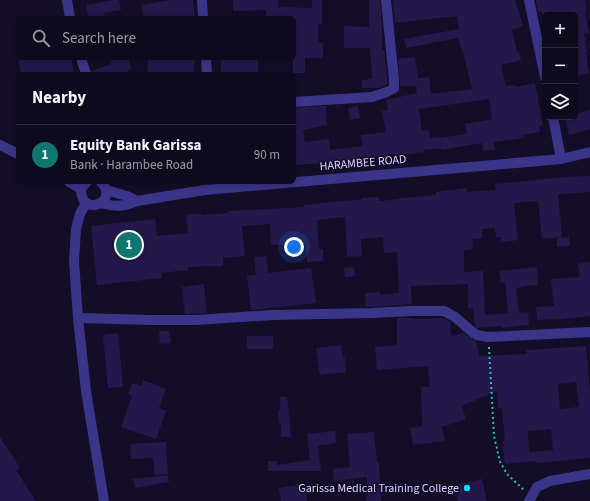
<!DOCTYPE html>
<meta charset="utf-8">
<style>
body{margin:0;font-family:"Source Sans 3",sans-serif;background:#1c182a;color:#f1f3f6}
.controls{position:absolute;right:12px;top:12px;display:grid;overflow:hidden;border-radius:6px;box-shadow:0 2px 6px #0003}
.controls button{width:36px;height:36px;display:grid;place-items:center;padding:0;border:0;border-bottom:1px solid #2e2b3b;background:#0e0a1d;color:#f1f3f6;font:20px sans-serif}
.you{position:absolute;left:294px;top:247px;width:14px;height:14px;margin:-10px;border:3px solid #fff;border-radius:50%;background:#1a73e8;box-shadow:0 0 0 6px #1a73e833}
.badge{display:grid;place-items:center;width:26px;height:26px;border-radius:50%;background:#0f766e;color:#fff;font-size:13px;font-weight:700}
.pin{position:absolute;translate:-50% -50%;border:2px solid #fff;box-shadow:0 1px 4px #0006}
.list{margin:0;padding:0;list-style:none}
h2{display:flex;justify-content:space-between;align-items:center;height:52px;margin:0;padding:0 16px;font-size:17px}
h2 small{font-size:13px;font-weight:400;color:#9b9aa4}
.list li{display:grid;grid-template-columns:26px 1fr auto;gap:12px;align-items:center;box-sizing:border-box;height:60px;padding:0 16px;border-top:1px solid #2e2b3b}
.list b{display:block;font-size:15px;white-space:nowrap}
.list p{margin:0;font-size:13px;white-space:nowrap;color:#9b9aa4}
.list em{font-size:13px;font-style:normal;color:#9b9aa4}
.icon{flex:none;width:22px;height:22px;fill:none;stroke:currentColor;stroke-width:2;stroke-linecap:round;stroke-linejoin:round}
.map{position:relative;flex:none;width:590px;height:501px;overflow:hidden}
.search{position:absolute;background:#0e0a1d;box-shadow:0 2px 6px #0003;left:16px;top:16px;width:280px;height:44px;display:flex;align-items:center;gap:10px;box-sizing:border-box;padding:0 14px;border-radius:6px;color:#9b9aa4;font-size:15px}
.panel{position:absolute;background:#0e0a1d;box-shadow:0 2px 6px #0003;left:16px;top:72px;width:280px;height:112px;border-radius:6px}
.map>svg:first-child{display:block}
.building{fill:#24184a;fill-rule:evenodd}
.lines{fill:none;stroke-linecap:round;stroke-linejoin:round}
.path{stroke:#26c1bd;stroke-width:2;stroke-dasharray:2 3;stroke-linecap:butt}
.minor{stroke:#3b358a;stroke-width:10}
.poi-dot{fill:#0df;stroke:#130d27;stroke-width:1.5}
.labels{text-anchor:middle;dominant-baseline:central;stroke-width:3;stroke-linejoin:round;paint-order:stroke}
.street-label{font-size:12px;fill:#dad4ff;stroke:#130d27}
.poi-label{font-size:12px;fill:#dad4ff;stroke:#130d27;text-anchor:end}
</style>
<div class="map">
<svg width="590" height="501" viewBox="0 0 590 501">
<rect width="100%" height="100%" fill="#130d27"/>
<path class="building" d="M113,0H119L121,10L104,13L106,18H89L86,5Z
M170,0H193L195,18H144L141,5Z
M233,0H278V7L312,8V0H322V24H318V43H323V58H305V73H293V58H294V18H266V10L233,11Z
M369,0H380L382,25V50H384L388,84L380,88H362V80L372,79L370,48H344V26L369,27Z
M393,0H515L523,26L512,30L517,52H519L521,60L501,65L506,86L515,85L516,87L535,83L543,126H539L540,132L523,135L524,138L494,142L495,150L483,151L482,143L442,150L441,148L424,150V152L394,156L393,154L363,158L364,162L338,165V162L294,165V108L326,106L327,125L303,130L305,142L329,139L330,150L363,146L361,135L386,132L382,111L388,110L386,100L417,93L416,86H400L398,59L415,57L418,78L429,77L431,94L472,89L463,52H462L458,38L406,48L404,39L459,29L457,16L395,23ZM489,99L492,119L465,124L467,134L439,138V137L430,138L429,130L422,131L419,109Z
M536,0H585L587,11H585L589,33L584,34L587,52H586L589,73L575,76V12L554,15H542V12H538Z
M18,58H71L74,74H21Z
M110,58H129L131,70L120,74H92V71L111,64Z
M148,58H195L194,74H147Z
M221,58H258V74H244V72H221Z
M358,106L360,118L350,120L348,108Z
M590,110V129L569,135L565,117H575V114Z
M590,176V192L558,194L562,237L542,239L538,201L514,203L518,240L501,242V237H496L495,228L482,229V238L472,239L473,249L464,250V272L483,271L485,315L508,313L505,282L501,283L499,271L537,267L538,285L523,286V287L516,288L519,313L528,312L529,325L502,328V326L478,328L475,326L473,308L468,309V284L411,286L412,304L366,307L365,293L380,292V295L399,293L397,252L384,253L383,237L361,239L362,256L347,257L345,217L317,220L319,249H323V261L307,262L306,243L271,245L270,224L242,226L245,256L223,258V266L213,267V266L188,267V270L161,273L162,278L97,285L91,226L155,219L157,236L188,233L186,215L201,213V215L229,213L228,211L304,207V205L341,201L361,200V198L379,197V201L400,199V198L436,195V192L467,188V192L496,190L495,184L565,177Z
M569,237L570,246L557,247V238Z
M266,256L268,273L311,268L316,303L251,310L247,276L256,275L254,257Z
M590,262V316L555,320V319L537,320L536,307L554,306L551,279L580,277L578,264Z
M354,267L355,276L345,277L344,268Z
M204,284L207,313L185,314L182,287Z
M397,318H413V319L442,318L450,322L451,336L464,333L476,341L479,356L527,354L526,350L586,346L590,394V458L537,463L536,461L505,464L502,442L505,441L502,408L498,409L497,391L462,406L466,419L442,427L445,441L413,445L410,428L422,426L421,387H430L428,366L377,370L375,347L397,345ZM576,382L579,407L560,409L558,384ZM551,429L553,450L529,452L528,431Z
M159,331H169L171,343L160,344Z
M118,333L123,387L108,388L103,335Z
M247,336H273V349H247Z
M341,345L343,358H345L346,372L320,375L316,348Z
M143,380L166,389L159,408L166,411L156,439L121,427L132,396L128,394L132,383L141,386Z
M280,397H287L290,423L291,437H281V423H279L278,411H280Z
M335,431L336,443L318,446L321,471H268V461H277V465L310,460L307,434Z
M374,432L377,462H379L381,501H366L367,477L334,481L333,469L350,467L347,434Z
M0,437L20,468L16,470L36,501H0Z
M166,442L168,474L155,475L153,458L131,459L130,444Z
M168,475L169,482L135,488L133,479Z
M482,479L487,501H458L455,485Z
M305,484L307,501H281L279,488Z"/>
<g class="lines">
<path class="path" d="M489,347L494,436L500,462L507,474L524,490"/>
<path class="minor" d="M67,0L70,18
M202,0L203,18
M529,0L545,77
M81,58L86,74
M206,58L207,74
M294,102L372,97L387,92L394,88V80L386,0
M553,117L561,159
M0,145L18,154
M69,182L81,189
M87,182C82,186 80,190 82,196C87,215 119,201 101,182
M106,190L127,196L137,201
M86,203L80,214L76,229L74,261L78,318L86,391L104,501
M100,203C116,207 122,207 137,201L205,190L561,159L590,152
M78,318L150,320H196L273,315L372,313L412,311H444L455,317L471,331L477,335L488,337L590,332
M529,501L537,487L550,481L590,474"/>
</g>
<circle class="poi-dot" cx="467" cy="488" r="4"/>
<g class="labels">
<g class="street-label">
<text transform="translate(363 163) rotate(-5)">HARAMBEE ROAD</text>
</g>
<g class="poi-label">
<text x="459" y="488">Garissa Medical Training College</text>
</g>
</g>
</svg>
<div class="controls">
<button>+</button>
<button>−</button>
<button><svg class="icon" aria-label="layers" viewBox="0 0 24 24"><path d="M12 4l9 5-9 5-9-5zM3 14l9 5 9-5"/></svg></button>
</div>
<div class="you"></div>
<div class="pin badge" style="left:129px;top:245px">1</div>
<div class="search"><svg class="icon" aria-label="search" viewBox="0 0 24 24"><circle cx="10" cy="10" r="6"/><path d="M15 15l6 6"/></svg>Search here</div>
<section class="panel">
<h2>Nearby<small></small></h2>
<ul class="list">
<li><span class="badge">1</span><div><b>Equity Bank Garissa</b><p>Bank · Harambee Road</p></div><em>90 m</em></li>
</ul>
</section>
</div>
